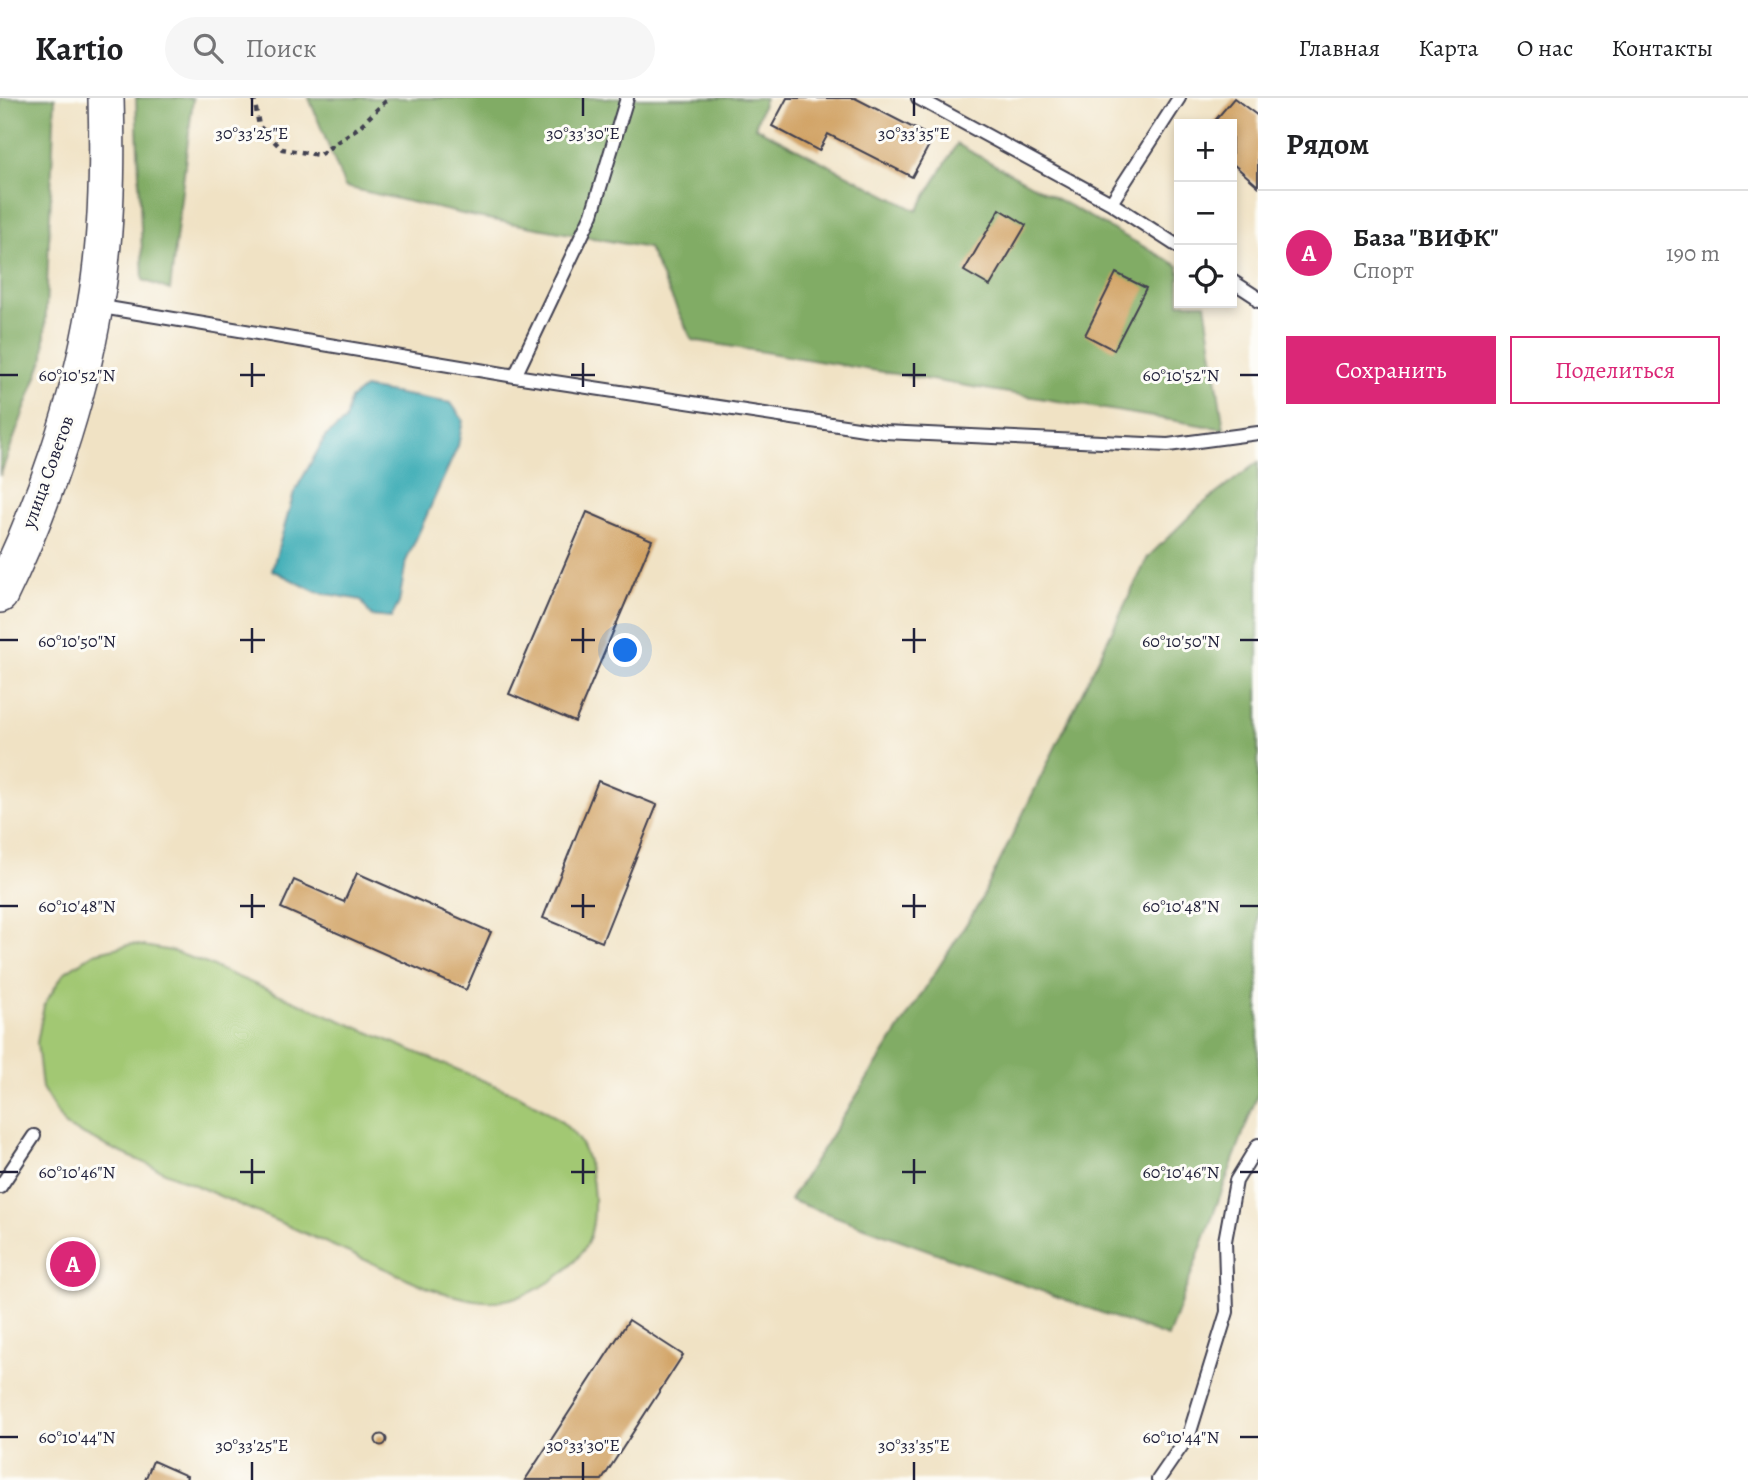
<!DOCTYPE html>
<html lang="ru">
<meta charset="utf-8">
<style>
body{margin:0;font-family:Alegreya,serif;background:#f6f6f6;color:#202124}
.controls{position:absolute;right:21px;top:21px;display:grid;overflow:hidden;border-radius:0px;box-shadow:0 4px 10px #0003}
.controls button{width:63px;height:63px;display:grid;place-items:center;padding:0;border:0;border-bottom:2px solid #e0e0e0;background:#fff;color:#202124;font:35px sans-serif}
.you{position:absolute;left:626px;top:553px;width:24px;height:24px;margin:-18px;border:5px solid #fff;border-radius:50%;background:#1a73e8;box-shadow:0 0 0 10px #1a73e833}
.badge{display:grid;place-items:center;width:46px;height:46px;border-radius:50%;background:#db2777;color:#fff;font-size:23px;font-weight:700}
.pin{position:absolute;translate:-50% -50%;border:4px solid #fff;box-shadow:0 2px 7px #0006}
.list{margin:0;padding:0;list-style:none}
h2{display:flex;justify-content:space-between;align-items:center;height:91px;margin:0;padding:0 28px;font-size:30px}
h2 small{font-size:23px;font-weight:400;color:#757577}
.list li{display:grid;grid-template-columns:46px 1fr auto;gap:21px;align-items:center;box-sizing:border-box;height:126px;padding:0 28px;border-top:2px solid #e0e0e0}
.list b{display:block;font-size:26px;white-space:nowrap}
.list p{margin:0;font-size:23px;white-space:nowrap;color:#757577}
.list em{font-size:23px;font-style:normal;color:#757577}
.actions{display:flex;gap:14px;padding:21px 28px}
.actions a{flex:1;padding:16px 0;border:2px solid #db2777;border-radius:0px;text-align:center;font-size:24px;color:#db2777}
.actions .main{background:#db2777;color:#fff}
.icon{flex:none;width:38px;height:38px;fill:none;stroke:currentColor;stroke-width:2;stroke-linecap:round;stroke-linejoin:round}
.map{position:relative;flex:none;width:1258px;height:1382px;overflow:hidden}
header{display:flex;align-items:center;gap:42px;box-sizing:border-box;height:98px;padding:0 35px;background:#fff;border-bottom:2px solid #e0e0e0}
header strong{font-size:33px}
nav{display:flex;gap:38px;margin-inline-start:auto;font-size:24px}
.search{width:490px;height:63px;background:#f6f6f6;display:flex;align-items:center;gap:18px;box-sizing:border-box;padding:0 24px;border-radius:38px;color:#757577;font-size:26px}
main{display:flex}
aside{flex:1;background:#fff}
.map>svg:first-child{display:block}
.green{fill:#a2c873;stroke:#627557;stroke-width:2}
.forest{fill:#81ac65;stroke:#526750;stroke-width:2}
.water{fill:#3aacb5;stroke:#2e6778;stroke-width:2}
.building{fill:#d1a365}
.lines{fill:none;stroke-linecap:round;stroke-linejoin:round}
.service-casing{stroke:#413f50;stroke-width:16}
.secondary-casing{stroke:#413f50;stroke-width:38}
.path{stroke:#413f50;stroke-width:4.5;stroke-dasharray:5 5;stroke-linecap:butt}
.service{stroke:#fff;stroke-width:12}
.secondary{stroke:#fff;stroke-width:35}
.ticks{fill:none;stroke:#22223b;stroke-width:2.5}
.labels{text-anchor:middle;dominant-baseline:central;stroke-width:6;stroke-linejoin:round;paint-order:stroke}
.street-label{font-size:19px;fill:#22223b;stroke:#fdfcf7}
.ticks-label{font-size:18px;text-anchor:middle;fill:#22223b;stroke:#fdfcf7;stroke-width:6;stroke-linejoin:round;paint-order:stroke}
</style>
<header>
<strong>Kartio</strong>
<div class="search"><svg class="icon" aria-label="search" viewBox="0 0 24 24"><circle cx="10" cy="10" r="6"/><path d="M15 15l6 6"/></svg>Поиск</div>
<nav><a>Главная</a><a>Карта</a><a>О нас</a><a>Контакты</a></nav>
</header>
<main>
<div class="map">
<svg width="1258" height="1382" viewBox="0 0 1258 1382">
<rect width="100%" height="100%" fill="#fdfcf7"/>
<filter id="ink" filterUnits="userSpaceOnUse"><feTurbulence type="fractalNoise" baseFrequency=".0143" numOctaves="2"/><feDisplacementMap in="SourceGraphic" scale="14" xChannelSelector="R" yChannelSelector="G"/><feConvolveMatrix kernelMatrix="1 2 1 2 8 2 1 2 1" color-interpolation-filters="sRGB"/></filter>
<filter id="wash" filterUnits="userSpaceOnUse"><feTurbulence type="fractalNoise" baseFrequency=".00686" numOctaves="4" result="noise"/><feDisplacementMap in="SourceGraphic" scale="28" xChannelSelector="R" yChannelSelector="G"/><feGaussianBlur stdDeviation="1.57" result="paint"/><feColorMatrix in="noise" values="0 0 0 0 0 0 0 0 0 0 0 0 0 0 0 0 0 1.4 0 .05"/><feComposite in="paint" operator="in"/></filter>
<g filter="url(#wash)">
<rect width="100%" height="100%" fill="#f0e2c4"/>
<path class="green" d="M132,846L172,853L202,864L520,998C543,1010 569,1024 582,1048C595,1074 600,1126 584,1151C569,1175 537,1195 510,1201C483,1208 457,1198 431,1191L113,1051L65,1028L42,990L37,945L44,907L64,875L94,855Z"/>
<path class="forest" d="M0,0H55L44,259L0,378Z
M136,0H193L170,192L143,182Z
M309,0H765L755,29L917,113L957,46L1179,168V205H1205L1224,331L692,242L648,150L471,118L345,89Z
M1258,364V995L1168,1239L790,1102L979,806L1148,459L1200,408Z"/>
<path class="water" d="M364,290L451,305L463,322L458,348L406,463L399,505L391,520L371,518L361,502L316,494L272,472L294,395L326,338L345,323L350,301Z"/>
<g id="blocks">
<path class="building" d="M787,0H855L933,40L912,79L828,36L819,53L772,28Z
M1234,0L1258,18V88L1232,65V26H1212Z
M1000,111L1026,127L990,188L964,173Z
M1116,175L1146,190L1114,252L1085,237Z
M587,414L652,442L575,624L509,596Z
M598,683L657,707L602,844L543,820Z
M357,775L491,834L466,892L281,810L294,782L344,804Z
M629,1222L683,1257L602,1382H525Z
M375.5 1342a5.5 5.5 0 1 1 11 0a5.5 5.5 0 1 1-11 0Z
M153,1363L187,1378L186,1382H145Z"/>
</g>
</g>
<g filter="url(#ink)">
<use href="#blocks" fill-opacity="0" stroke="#413f50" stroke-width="2"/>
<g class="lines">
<defs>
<path id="service" d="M627,0L592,116L515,278L884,334L1168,347L1258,335
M918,0L1111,105L1179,149
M1111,105L1179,0
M1232,183L1258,200V203
M96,208L515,278
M0,1089L34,1038
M1158,1382L1189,1337L1227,1214L1225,1143L1236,1083L1258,1047"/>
<path id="secondary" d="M0,497C43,409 79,304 95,208C107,141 108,68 106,0"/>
</defs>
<use href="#service" class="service-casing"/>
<use href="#secondary" class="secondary-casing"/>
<path class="path" d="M254,0L259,28L282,51L319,57L359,29L389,0"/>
<use href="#service" class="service"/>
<use href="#secondary" class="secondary"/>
</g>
</g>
<path class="ticks" d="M252,0V18M583,0V18M914,0V18M252,265V289M583,265V289M914,265V289M0,277H18M240,277H265M571,277H595M902,277H926M1240,277H1258M252,530V555M583,530V555M914,530V555M0,542H18M240,542H265M571,542H595M902,542H926M1240,542H1258M252,796V820M583,796V820M914,796V820M0,808H18M240,808H265M571,808H595M902,808H926M1240,808H1258M252,1061V1086M583,1061V1086M914,1061V1086M0,1074H18M240,1074H265M571,1074H595M902,1074H926M1240,1074H1258M0,1339H18M1240,1339H1258M252,1364V1382M583,1364V1382M914,1364V1382"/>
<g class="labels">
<g class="street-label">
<text transform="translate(48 374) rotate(-70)">улица Советов</text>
</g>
</g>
<g class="ticks-label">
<text x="252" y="41">30°33'25"E</text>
<text x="583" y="41">30°33'30"E</text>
<text x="914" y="41">30°33'35"E</text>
<text x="77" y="283">60°10'52"N</text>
<text x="1181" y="283">60°10'52"N</text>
<text x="77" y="549">60°10'50"N</text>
<text x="1181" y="549">60°10'50"N</text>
<text x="77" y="814">60°10'48"N</text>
<text x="1181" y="814">60°10'48"N</text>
<text x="77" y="1080">60°10'46"N</text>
<text x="1181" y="1080">60°10'46"N</text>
<text x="77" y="1345">60°10'44"N</text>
<text x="1181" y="1345">60°10'44"N</text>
<text x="252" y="1353">30°33'25"E</text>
<text x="583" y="1353">30°33'30"E</text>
<text x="914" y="1353">30°33'35"E</text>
</g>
</svg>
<div class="controls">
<button>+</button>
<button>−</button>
<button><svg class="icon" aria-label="locate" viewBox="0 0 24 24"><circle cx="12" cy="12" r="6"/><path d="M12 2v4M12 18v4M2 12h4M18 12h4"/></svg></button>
</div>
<div class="you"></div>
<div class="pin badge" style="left:73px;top:1166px">A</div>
</div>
<aside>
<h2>Рядом<small></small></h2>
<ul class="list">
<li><span class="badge">A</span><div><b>База &quot;ВИФК&quot;</b><p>Спорт</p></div><em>190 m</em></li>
</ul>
<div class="actions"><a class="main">Сохранить</a><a>Поделиться</a></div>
</aside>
</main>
